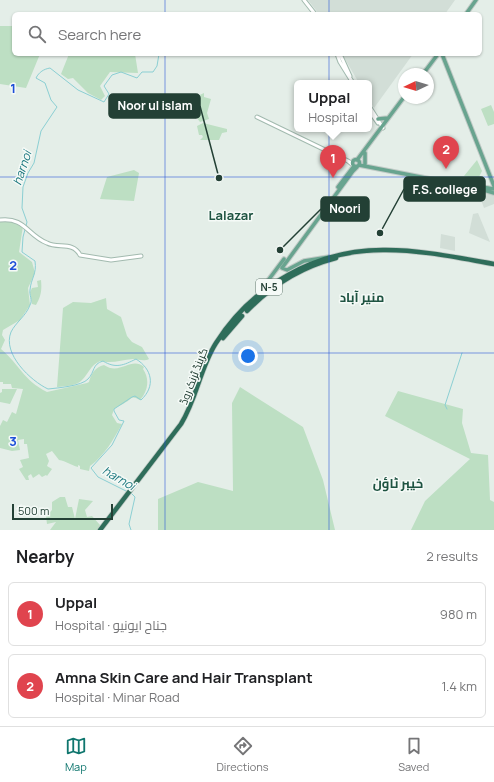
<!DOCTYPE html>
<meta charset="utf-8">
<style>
body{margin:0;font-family:Manrope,Cairo,sans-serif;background:#f6f6f6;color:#202124}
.compass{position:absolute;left:398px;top:68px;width:36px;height:36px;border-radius:50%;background:#fff;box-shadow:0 1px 3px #0004;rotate:266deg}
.scale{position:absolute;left:12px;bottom:10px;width:101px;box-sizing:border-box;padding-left:4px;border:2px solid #234035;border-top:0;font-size:11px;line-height:14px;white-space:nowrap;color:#234035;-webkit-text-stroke:3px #f5faf7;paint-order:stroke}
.you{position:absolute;left:248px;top:356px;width:14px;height:14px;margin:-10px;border:3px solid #fff;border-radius:50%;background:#1a73e8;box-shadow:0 0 0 6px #1a73e833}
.badge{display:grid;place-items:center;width:26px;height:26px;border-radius:50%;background:#0f766e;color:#fff;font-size:13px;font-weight:700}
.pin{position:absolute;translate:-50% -33px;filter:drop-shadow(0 1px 2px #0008)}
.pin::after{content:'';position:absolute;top:21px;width:14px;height:12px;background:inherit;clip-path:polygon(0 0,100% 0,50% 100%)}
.popup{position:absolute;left:294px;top:80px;width:78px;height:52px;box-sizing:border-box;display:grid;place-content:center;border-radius:6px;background:#fff;filter:drop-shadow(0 1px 3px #0005);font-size:13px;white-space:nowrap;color:#757577}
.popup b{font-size:15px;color:#202124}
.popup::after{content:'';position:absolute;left:50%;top:100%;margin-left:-8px;border:8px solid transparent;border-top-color:#fff}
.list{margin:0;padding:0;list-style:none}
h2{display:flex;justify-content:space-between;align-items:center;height:52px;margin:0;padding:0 16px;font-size:17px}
h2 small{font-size:13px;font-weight:400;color:#757577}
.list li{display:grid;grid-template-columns:26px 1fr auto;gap:12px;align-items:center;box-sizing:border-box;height:64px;margin:0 8px 8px;padding:0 8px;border:1px solid #e0e0e0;border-radius:6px}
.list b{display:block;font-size:15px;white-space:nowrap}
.list p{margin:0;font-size:13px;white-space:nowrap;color:#757577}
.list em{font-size:13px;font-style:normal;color:#757577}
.icon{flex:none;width:22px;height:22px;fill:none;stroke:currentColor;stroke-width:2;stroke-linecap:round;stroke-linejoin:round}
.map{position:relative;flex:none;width:494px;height:530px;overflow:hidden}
.search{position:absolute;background:#fff;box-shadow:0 1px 3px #0004;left:12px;right:12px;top:12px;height:44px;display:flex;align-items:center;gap:10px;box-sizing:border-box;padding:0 14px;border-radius:6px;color:#757577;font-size:15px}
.sheet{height:196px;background:#fff}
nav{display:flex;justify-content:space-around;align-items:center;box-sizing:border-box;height:56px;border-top:1px solid #e0e0e0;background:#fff;font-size:11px;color:#757577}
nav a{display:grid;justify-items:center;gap:2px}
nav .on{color:#0f766e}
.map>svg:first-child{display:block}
.built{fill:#d2ded7}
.green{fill:#bddfc3}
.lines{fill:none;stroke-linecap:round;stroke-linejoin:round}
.stream{stroke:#8bcfd3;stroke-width:1}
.secondary-casing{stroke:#a2baaf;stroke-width:5}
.primary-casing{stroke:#c1cac6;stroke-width:5.5}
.highway-casing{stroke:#c1cac6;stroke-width:6}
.secondary{stroke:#fff;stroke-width:3}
.primary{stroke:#68a48f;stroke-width:3.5}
.highway{stroke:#2e6d5a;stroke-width:4.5}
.grid{fill:none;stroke:#1d4ed8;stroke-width:1;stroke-opacity:0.55}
.labels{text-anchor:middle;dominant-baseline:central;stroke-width:3;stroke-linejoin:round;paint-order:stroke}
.shield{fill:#f5faf7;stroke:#62786f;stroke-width:1}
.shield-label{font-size:10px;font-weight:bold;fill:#234035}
.street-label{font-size:11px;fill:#234035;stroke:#f5faf7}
.water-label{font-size:12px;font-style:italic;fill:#1b777e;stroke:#f5faf7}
.quarter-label{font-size:13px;font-weight:bold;fill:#1e5341;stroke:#f5faf7}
.grid-label{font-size:13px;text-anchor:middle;font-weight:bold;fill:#1d4ed8;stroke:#f5faf7;stroke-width:3;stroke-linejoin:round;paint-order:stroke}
.leader{fill:none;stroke:#234035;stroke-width:1.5}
.callout-dot{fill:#234035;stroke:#f5faf7;stroke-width:1.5}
.callout{fill:#234035;stroke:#234035;stroke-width:1.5}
.callout-label{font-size:12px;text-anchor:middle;font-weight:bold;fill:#fff}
</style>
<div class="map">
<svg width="494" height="530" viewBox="0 0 494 530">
<rect width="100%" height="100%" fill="#e4eee8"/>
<path class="built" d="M308,0H455L445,14H319Z
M342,54H413L374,108L369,100V83H359Z
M481,190L494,195V204L484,208L481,200L479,199Z
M478,213L490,242L469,233L473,214Z
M441,234L455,237V251L440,248Z"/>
<path class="green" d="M0,26H14V54H40L26,88L0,84Z
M69,54H135L138,73L110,72L100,86L105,96L101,100L88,93L73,78L68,79L61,74Z
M204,93V97L211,99L207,113L209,119L200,122L197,118L196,106L191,99Z
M491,105L494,112V124L488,126L481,109Z
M203,123L227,129V132L222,133L219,140H200L203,137L202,135H199L197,126Z
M477,160L482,171L478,179L464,176Z
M134,170L139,173L134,201L100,199L107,177Z
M13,220L23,226L19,252L32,262L35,273L28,288L30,305L20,320L3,330L2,335L5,340L1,349C20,365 23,380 47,392L87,383L89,382C91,374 95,367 104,365C120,376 131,356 144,367L143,369C150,379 148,391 140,400C131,395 133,398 126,402C122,405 118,406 114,409L112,415L117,423L122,424C113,440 105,455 90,466L89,471L80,469V466L78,465V467C71,465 66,461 59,460L52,451L46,454L49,461L47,466L52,469L47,476L46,475L42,477L39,474L33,478L31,474L28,476L29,480H26L19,469L23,467L20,460L29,458L27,444H24V439L18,440L20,450L12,451L0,448V426L3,420L7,422L12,412L16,414L23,389L12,388L11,384H3V382H0V221Z
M41,280C42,290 41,297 36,305L32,304L30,292L32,288L38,287L37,281Z
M106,298L107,309L121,317L127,336L132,342L142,347L149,359C143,362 139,359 133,359C121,360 112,364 100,361C90,366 89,373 82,380C77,386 65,386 57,387L63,308L73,302L91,303Z
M240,387L303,427L323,480L335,530H158V499L198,482L233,491L232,403Z
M2,389H17L10,404L0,402V393L2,392Z
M398,391L463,409L462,423L471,453L488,455L490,500L494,502V530H411L425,501L470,459L385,416Z
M60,497H65L68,507H72L75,519L79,499L93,501L85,510L87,517L92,516L100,525L98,530H50L56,522L47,524L46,516L52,510V502Z"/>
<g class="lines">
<path class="stream" d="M447,409L445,405L462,353
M128,492L98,477L91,468L112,445L124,421L119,420L114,411V409L132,397L135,396L141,400C156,386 152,369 136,359C124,365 116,369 103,361C92,364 95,372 88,379C82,386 57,388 48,389C31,381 2,354 11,332C16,322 26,316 30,305C33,300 29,295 30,290C31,278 37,274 35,261L22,252L23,237L27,222L22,208L23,187L28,173L34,163L41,131L57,107L51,100L45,83L36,78C39,72 44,69 50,68L78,90L104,102L109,94L104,86L112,75L121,72L137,78L142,72H153L157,66L159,54
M131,493L135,497L129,524L131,530"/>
<defs>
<path id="secondary" d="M304,0L315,14
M337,54L340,62L353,83
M340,54L350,76
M369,106L383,128
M369,110L378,123
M257,117L348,161L353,165
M0,220C25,217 27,235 47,243C58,249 73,241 80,255L111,260L141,256"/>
<path id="primary" d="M466,14L476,0
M442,54L494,186
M423,74L438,54
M378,119L388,118
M365,153V164
M352.5 163a3.5 3.5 0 1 1 7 0a3.5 3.5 0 1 1-7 0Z
M357,160L404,97
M359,165L477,188L494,193
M338,187L354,166
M482,187L494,189
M329,257L304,261L287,270L282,268L353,171L357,167
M258,294L284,259"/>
<path id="highway" d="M247,311C271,286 301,267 336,258
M223,338L242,316
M100,530L181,424C197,398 200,368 216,343C253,285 317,249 386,250C422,250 459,258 494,264"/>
</defs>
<use href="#secondary" class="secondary-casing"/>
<use href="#primary" class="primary-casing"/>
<use href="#highway" class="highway-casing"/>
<use href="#secondary" class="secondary"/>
<use href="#primary" class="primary"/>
<use href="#highway" class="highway"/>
</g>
<path class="grid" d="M165,0V14M329,0V14M165,54V530M329,54V530M0,177H494M0,353H494"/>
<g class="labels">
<rect class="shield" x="256" y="279" width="26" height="16" rx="3"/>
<g class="shield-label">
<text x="269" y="287">N-5</text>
</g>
<g class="street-label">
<text transform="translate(193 376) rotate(-69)">گرینڈ ٹرنک روڈ</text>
</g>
<g class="water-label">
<text transform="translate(22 168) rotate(-72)">harnoi</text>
<text transform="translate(119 478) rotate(30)">harnoi</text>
</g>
<g class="quarter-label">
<text x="231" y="215">Lalazar</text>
<text x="362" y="297">منیر آباد</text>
<text x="398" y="483">خیبر ٹاؤن</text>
</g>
</g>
<g class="grid-label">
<text x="13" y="93">1</text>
<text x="13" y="270">2</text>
<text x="13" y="446">3</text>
</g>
<path class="leader" d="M219 178L200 106M380 233L404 189M280 250L321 209"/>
<g class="callout-dot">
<circle cx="219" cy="178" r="4"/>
<circle cx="380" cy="233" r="4"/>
<circle cx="280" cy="250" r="4"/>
</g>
<g class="callout">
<rect x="109" y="94" width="91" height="24" rx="4"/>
<rect x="404" y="177" width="81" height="24" rx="4"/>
<rect x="321" y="197" width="48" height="24" rx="4"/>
</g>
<g class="callout-label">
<text x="155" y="110">Noor ul islam</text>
<text x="445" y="194">F.S. college</text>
<text x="345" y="213">Noori</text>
</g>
</svg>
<svg class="compass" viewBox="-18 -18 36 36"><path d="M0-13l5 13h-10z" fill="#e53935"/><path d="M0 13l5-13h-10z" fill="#757577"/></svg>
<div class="scale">500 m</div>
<div class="you"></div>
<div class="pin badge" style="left:333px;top:178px;background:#e0444e">1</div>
<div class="popup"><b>Uppal</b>Hospital</div>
<div class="pin badge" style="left:446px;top:169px;background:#e0444e">2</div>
<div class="search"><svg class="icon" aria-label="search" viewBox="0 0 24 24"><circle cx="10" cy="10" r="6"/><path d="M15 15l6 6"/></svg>Search here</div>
</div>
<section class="sheet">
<h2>Nearby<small>2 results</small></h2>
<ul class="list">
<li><span class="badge" style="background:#e0444e">1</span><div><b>Uppal</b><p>Hospital · جناح ایونیو</p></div><em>980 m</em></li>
<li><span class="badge" style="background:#e0444e">2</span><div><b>Amna Skin Care and Hair Transplant</b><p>Hospital · Minar Road</p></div><em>1.4 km</em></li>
</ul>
</section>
<nav>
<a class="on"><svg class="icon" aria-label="map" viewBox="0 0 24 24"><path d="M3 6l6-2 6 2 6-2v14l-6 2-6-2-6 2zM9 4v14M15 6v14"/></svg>Map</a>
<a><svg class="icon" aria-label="directions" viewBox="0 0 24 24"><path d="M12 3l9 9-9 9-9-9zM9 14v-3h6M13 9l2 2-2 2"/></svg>Directions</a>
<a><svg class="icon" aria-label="saved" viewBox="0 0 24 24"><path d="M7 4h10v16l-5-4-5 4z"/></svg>Saved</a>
</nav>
